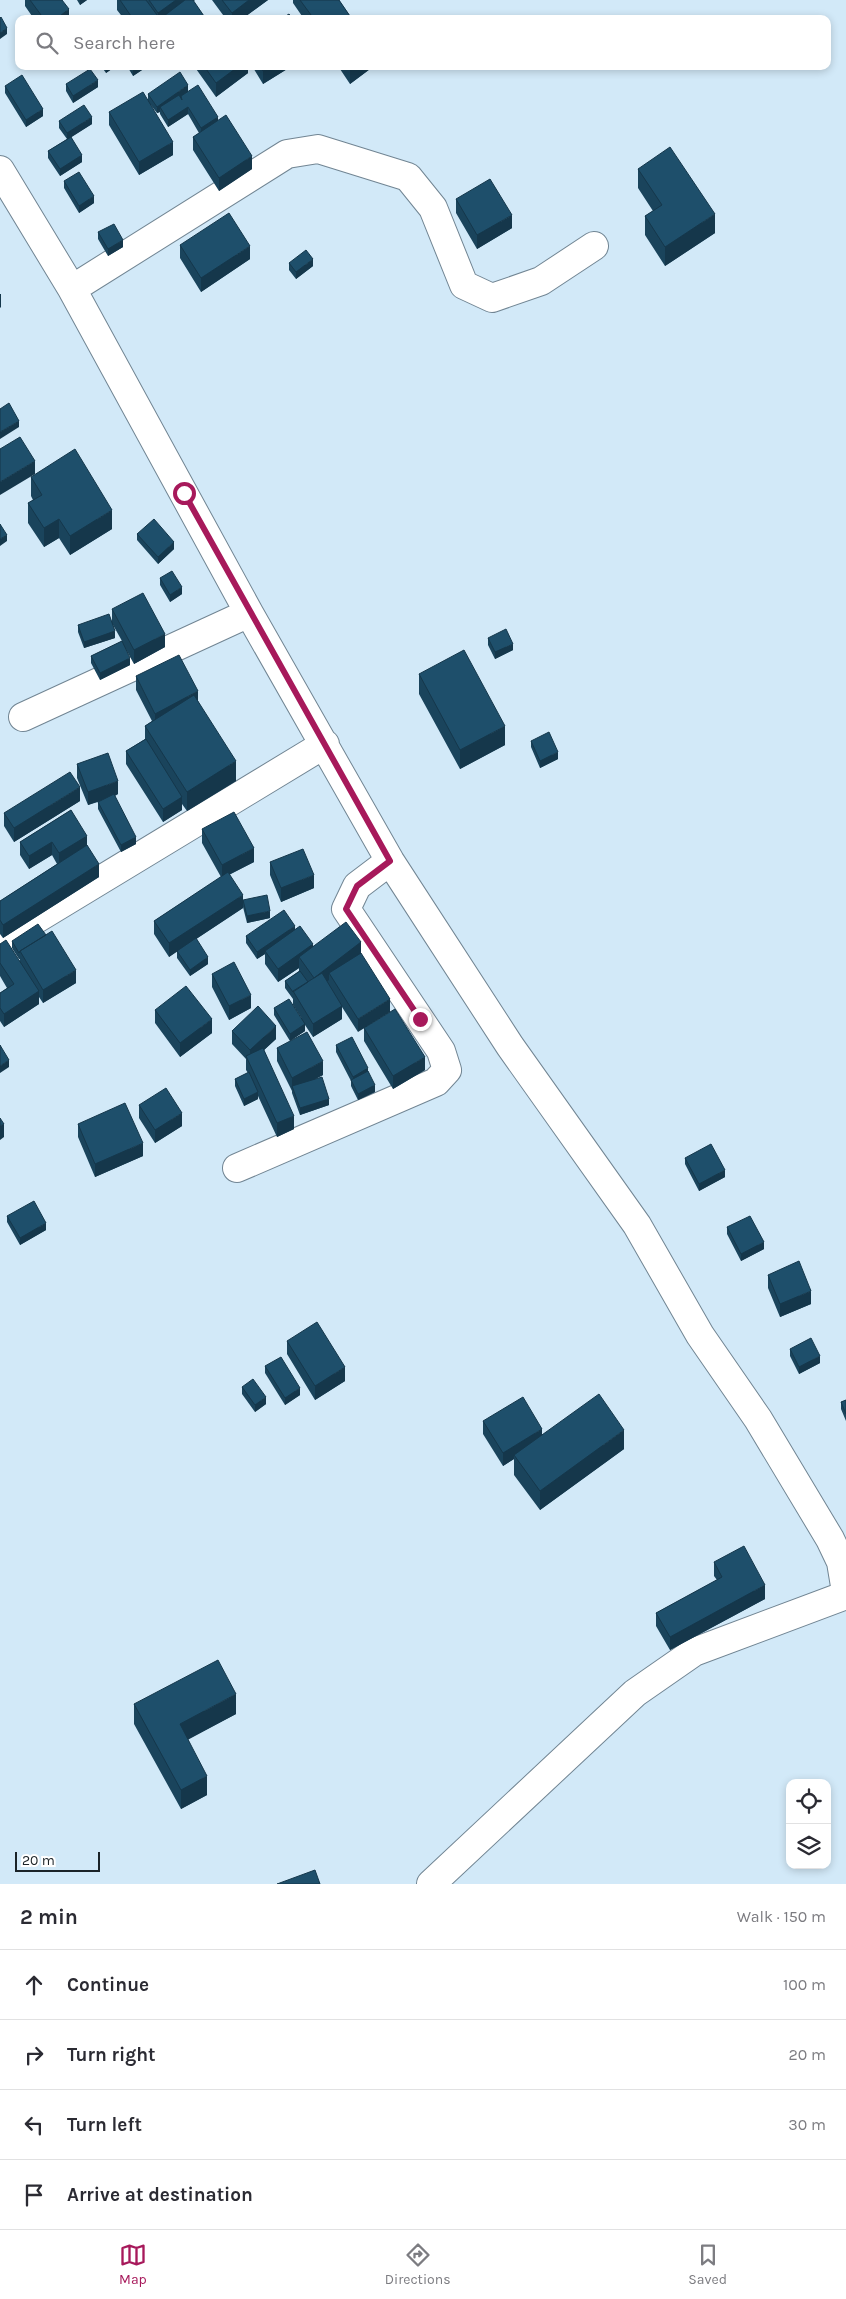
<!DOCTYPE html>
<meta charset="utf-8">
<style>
body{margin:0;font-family:Karla,sans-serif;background:#f2f2f3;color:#2b2b33}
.controls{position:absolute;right:15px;bottom:15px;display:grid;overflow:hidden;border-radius:10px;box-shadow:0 2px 8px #0003}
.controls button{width:45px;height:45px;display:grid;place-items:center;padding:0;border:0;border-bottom:1px solid #e1e1e2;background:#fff;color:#2b2b33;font:25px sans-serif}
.scale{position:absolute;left:15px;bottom:12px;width:85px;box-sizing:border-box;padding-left:5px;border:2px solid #1b2328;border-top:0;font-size:14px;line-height:18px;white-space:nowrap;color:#1b2328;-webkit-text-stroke:4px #fff;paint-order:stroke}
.stop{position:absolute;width:15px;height:15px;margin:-11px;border:4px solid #a7195b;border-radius:50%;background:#fff}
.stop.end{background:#a7195b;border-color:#fff;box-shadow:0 1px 5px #0008}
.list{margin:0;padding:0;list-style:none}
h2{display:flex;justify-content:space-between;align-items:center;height:65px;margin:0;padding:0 20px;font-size:21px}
h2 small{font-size:16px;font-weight:400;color:#7c7c81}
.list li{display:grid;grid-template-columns:32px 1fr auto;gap:15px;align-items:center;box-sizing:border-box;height:70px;padding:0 20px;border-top:1px solid #e1e1e2}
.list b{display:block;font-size:19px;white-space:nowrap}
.list em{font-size:16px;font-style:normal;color:#7c7c81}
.icon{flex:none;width:28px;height:28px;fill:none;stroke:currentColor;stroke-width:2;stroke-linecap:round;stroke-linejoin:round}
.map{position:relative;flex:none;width:846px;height:1884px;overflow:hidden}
.search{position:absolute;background:#fff;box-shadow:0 2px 8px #0003;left:15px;right:15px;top:15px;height:55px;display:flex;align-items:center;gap:12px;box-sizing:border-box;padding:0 18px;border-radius:10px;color:#7c7c81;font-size:19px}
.sheet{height:345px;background:#fff}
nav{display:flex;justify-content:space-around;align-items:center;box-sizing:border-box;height:70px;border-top:1px solid #e1e1e2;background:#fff;font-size:14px;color:#7c7c81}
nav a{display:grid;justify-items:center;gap:2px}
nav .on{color:#a7195b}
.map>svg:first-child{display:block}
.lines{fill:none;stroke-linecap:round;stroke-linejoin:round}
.minor-casing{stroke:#718593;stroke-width:30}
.minor{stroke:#fff;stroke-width:28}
.wall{fill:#1a445c}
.shaded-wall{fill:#15374b}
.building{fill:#1e4f6b;stroke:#15374b}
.route{stroke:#a7195b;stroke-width:6}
</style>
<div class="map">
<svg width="846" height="1884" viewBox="0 0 846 1884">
<rect width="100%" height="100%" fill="#d2e9f8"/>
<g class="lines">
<defs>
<path id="minor" d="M0,170L72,289L249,613L390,861L510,1046L637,1225L700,1335L758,1419L830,1539L841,1562L846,1592
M72,289L287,154L318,149L408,177L433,208L464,285L492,298L541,281L594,246
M23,717L249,613
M0,941L325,744
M237,1168L436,1082L447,1070L441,1051L346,909L357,886L390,861
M431,1884L635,1693L694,1652L846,1595"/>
</defs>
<use href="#minor" class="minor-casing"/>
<use href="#minor" class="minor"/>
</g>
<path class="wall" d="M25,0H62L69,19H34L25,6Z
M77,0H87L80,5Z
M117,0H195L193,1L206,19H124L117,10Z
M212,0H268L242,19H226Z
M293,0H339L352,19H304L293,3Z
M101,66H116L106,73Z
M127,66H148L133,76Z
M194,66H248V73L216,97Z
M252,66H292L263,84Z
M338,66H374L350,84Z
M66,84L98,87L73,103L66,91Z
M5,86L43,116L26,127L5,93Z
M188,92L218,121L252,169L219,191L193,150V137L199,133L188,114L168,127L160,114V112L157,113L150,104L173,155L139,175L109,125V112L148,101V94Z
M59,121L92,124L71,137L82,162L60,176L48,158V151L67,139L59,128Z
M638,169L715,233L665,266L645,235V216L653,211L638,188Z
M64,181L94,203L79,213L64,188Z
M456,199L512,228L477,249L456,213Z
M98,232L123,247L108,256L98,239Z
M180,245L250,259L201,292L180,258Z
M289,263L313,266L296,279L289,270Z
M31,477L112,529L70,555L59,538L44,547L28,523V503L33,500L31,496Z
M137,534L174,549L158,564L137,540Z
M160,578L182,594L170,602L160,585Z
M112,609L165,647L134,664L124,646L130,665L100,680L91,663V656L122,641L113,625L115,638L84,648L78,632V625L112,621Z
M488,638L513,650L495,659L488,645Z
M419,674L505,745L460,769L419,694Z
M136,676L198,701L236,781L187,811L182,804V810L163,822L126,764V751L145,739V726L152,721L136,690Z
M531,741L558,759L540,768L531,747Z
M77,764L118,794L115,796L136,844L121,852L98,809V802L101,801L88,805L77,778Z
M80,801L14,842L4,826V813Z
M71,810L87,845L99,877L3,938L0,934V901L57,864L52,855L29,869L20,855V842Z
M202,829L254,862L229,875L243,908L196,939L208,964L190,976L177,958V951L169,957L154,934V921L221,877L202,843Z
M270,862L314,888L281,902L270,875Z
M243,900L270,918L247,923L243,907Z
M295,929L313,946L361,942L358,1032L342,1007V1019L313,1037L305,1025V1031L290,1041L274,1015V1008L302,1019L293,1005V999L285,988V981L299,971V968L278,982L265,964V954L257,959L246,943V936Z
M12,941L76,983L43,1003L39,997V1004L4,1027L0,1021V993L7,988L0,976V944L20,961V959H19L12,948Z
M212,974L251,1008L229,1020L212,987Z
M155,1010L212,1033L180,1057L155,1023Z
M364,1028L425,1070L393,1089L364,1041Z
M232,1031L276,1039L264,1050L294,1129L277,1137L258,1096V1099L244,1106L235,1086V1079L248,1073L246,1070V1059L232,1044Z
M336,1045L368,1071L375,1092L358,1100L351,1086V1081L336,1052Z
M277,1048L323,1075L315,1079L329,1105L300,1115L292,1093V1091L277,1061Z
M139,1105L182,1126L155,1143L139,1118Z
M78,1124L143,1156L95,1177L78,1137Z
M685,1158L725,1177L699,1191L685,1164Z
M7,1216L46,1230L20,1245L7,1222Z
M727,1227L764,1249L741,1261L727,1234Z
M768,1275L811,1304L780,1317L768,1288Z
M287,1341L345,1381L315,1400L287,1354Z
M790,1349L820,1363L799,1374L790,1356Z
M265,1366L300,1395L285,1405L265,1373Z
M242,1387L266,1404L255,1412L242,1394Z
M846,1400V1421L841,1409V1402Z
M483,1421L542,1435L624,1449L540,1510L514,1475V1459L503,1466L483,1434Z
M714,1562L765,1599L670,1650L656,1626V1613L717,1580L714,1576Z
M134,1704L236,1714L188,1739L207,1795L181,1809L134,1724Z"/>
<path class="shaded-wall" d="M80,0H87L80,5Z
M176,0H195L168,19H158V13Z
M249,0H268L242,19H232V13Z
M69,9V19H56Z
M7,28V34L0,39V33Z
M106,66H116L106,73Z
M137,66H148L133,76V69Z
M239,66H248V73L216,97V83Z
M271,66H292L263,84V71Z
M356,66H374L350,84V70Z
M98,80V87L73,103V96Z
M188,85V92L162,110L160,107V112L157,113V107Z
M188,107V114L168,127V120Z
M43,109V116L26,127V120Z
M92,117V124L67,140V133Z
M218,117V124L201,135V128Z
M173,142V155L139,175V162Z
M82,155V162L60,176V169Z
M252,156V169L219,191V178Z
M94,196V203L79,213V206Z
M715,214V233L665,266V247Z
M512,215V228L477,249V235Z
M123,240V247L108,256V249Z
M250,246V259L201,292V278Z
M313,259V266L296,279V272Z
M0,294H1V307L0,308Z
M19,421V427L0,439V432Z
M35,461V474L0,495V482Z
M112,510V529L70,555V536Z
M59,519V538L44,547V528Z
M7,535V541L0,546V539Z
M174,542V549L158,564V557Z
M182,587V594L170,602V595Z
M115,631V638L84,648V642Z
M165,634V647L134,664V650Z
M513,644V650L495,659V652Z
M130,658V665L100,680V673Z
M198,691V705L155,727V714Z
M505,726V745L460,769V750Z
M558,752V759L540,768V761Z
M236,761V781L187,811V792Z
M118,781V794L88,805V792Z
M80,787V801L14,842V828Z
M182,797V810L163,822V809Z
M87,836V849L59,866V853Z
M136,837V844L121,852V845Z
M52,842V855L29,869V856Z
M254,848V862L222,878V865Z
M99,864V877L3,938V925Z
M314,875V888L281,902V888Z
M243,895V908L169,957V943Z
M270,911V918L247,923V916Z
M295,926V933L265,951V954L257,959V952Z
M361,942V956L329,973V980L314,991V978Z
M313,944V957H299V968L278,982V969Z
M208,957V964L190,976V970Z
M76,970V983L43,1003V990Z
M39,991V1004L4,1027V1014Z
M251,995V1008L229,1020V1006Z
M390,999V1012L358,1032V1019Z
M342,1006V1019L313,1037V1024Z
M212,1019V1033L180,1057V1043Z
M305,1024V1031L290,1041V1034Z
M276,1026V1039L250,1063V1050Z
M425,1057V1070L393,1089V1076Z
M9,1060V1067L0,1073V1066Z
M323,1061V1075L294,1090L292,1086V1091V1078Z
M368,1068V1075L353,1084V1077Z
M375,1085V1092L358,1100V1094Z
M258,1092V1099L244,1106V1099Z
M329,1099V1105L300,1115V1108Z
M182,1113V1126L155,1143V1130Z
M294,1116V1129L277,1137V1123Z
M4,1124V1137L0,1140V1126Z
M143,1143V1156L95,1177V1164Z
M725,1170V1177L699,1191V1184Z
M46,1223V1230L20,1245V1238Z
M764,1242V1249L741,1261V1254Z
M811,1291V1304L780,1317V1304Z
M820,1356V1363L799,1374V1367Z
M345,1367V1381L315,1400V1386Z
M300,1388V1395L285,1405V1398Z
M266,1397V1404L255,1412V1405Z
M542,1429V1442L514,1455V1459L503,1466V1453Z
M624,1430V1449L540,1510V1491Z
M765,1585V1599L670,1650V1637Z
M236,1694V1714L180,1744V1724Z
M207,1776V1795L181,1809V1790Z"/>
<path class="building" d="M30,0H62L69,9L56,19H44Z
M120,0H146L160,19H133Z
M149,0H176L158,13Z
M185,0H193L206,19H160Z
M222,0H249L232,13Z
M300,0H339L352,19H314Z
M289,14L293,19H281Z
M1,17L7,28L0,33V18Z
M204,66H239L216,83Z
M260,66H271L263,71Z
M347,66H356L350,70Z
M90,69L98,80L73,96L66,84Z
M180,72L188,85L157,107L148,94Z
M22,75L43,109L26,120L5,86Z
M198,85L218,117L201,128L188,107L168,120L160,107L179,95L182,100L181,96Z
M143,92L173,142L139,162L109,112Z
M84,105L92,117L67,133L59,121Z
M226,115L252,156L219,178L193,137Z
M71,137L82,155L60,169L48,151Z
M670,147L715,214L665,247L645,216L662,205L638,169Z
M79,172L94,196L79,206L64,181Z
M490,179L512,215L477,235L456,199Z
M229,213L250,246L201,278L180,245Z
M114,224L123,240L108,249L98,232Z
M306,250L313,259L296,272L289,263Z
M9,403L19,421L0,432V409Z
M20,437L35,461L0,482V449Z
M75,449L112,510L70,536L59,519L44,528L28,503L42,495L31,477Z
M154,519L174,542L158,557L137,534Z
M0,524L7,535L0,539Z
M172,571L182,587L170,595L160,578Z
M143,593L165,634L134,650L112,609Z
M109,614L115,631L84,642L78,625Z
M506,629L513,644L495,652L488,638Z
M122,641L130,658L100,673L91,656Z
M464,650L505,726L460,750L419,674Z
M179,655L198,691L155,714L136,676Z
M194,695L236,761L187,792L145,726Z
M549,732L558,752L540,761L531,741Z
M146,739L182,797L163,809L126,751Z
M108,753L118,781L88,792L77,764Z
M70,772L80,787L14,828L4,813Z
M114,794L136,837L121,845L98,802Z
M71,810L87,836L59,853L52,842L29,856L20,842Z
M234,812L254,848L222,865L202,829Z
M87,845L99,864L3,925L0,920V901Z
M303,849L314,875L281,888L270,862Z
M228,872L243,895L169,943L154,921Z
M267,895L270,911L247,916L243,900Z
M284,910L295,926L257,952L246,936Z
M346,922L361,942L314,978L299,957Z
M38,924L46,935L20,951L19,953L12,941Z
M300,926L313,944L278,969L265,951Z
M52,931L76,970L43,990L20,951Z
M196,938L208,957L190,970L177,951Z
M6,940L39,991L4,1014L0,1008V993L14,984L0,963V944Z
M361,953L390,999L358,1019L329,973Z
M234,962L251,995L229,1006L212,974Z
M300,971L308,982L293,992L285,981Z
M322,973L342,1006L313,1024L293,991Z
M186,986L212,1019L180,1043L155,1010Z
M289,999L305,1024L290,1034L274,1008Z
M258,1006L276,1026L250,1050L232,1031Z
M395,1009L425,1057L393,1076L364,1028Z
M307,1032L323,1061L292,1078L277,1048Z
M352,1037L368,1068L353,1077L336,1045Z
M0,1045L9,1060L0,1066Z
M263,1048L294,1116L277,1123L246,1056Z
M368,1071L375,1085L358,1094L351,1080Z
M249,1072L258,1092L244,1099L235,1079Z
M322,1077L329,1099L300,1108L292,1086Z
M166,1088L182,1113L155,1130L139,1105Z
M125,1103L143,1143L95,1164L78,1124Z
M0,1118L4,1124L0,1126Z
M711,1144L725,1170L699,1184L685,1158Z
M34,1201L46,1223L20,1238L7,1216Z
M750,1216L764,1242L741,1254L727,1227Z
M799,1261L811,1291L780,1304L768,1275Z
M317,1322L345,1367L315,1386L287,1341Z
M811,1338L820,1356L799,1367L790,1349Z
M281,1357L300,1388L285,1398L265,1366Z
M253,1379L266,1397L255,1405L242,1387Z
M599,1394L624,1430L540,1491L514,1455Z
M523,1397L542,1429L503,1453L483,1421Z
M846,1400V1414L841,1402Z
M744,1546L765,1585L670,1637L656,1613L722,1577L714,1562Z
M218,1660L236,1694L180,1724L207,1776L181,1790L134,1704Z
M315,1870L320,1884H277Z"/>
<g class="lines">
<path class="route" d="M184,493L390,861L357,886L346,909L420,1019"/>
</g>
</svg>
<div class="controls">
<button><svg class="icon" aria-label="locate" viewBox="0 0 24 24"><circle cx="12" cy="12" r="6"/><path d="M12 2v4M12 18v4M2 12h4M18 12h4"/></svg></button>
<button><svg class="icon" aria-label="layers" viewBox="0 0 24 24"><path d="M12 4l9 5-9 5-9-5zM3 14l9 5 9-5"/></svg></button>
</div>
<div class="scale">20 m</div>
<div class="stop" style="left:184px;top:493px"></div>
<div class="stop end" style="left:420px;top:1019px"></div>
<div class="search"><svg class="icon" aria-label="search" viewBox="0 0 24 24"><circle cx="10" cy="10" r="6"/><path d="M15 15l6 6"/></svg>Search here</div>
</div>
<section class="sheet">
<h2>2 min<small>Walk · 150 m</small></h2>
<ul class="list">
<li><svg class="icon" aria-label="ahead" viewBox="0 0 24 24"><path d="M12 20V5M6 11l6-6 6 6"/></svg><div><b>Continue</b></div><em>100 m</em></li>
<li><svg class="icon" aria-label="right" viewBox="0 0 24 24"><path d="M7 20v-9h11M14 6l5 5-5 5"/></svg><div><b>Turn right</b></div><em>20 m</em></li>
<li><svg class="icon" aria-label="left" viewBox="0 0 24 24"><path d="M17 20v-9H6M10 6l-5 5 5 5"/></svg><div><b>Turn left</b></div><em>30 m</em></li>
<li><svg class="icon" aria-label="arrive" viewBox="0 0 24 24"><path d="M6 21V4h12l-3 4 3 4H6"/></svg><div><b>Arrive at destination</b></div></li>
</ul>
</section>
<nav>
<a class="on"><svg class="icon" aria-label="map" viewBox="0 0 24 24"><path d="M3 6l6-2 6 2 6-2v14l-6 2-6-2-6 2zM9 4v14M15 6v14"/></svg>Map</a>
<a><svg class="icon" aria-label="directions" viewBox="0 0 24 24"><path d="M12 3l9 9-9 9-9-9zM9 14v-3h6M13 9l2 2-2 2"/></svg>Directions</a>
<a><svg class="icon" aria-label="saved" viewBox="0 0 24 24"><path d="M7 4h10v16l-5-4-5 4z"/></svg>Saved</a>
</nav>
